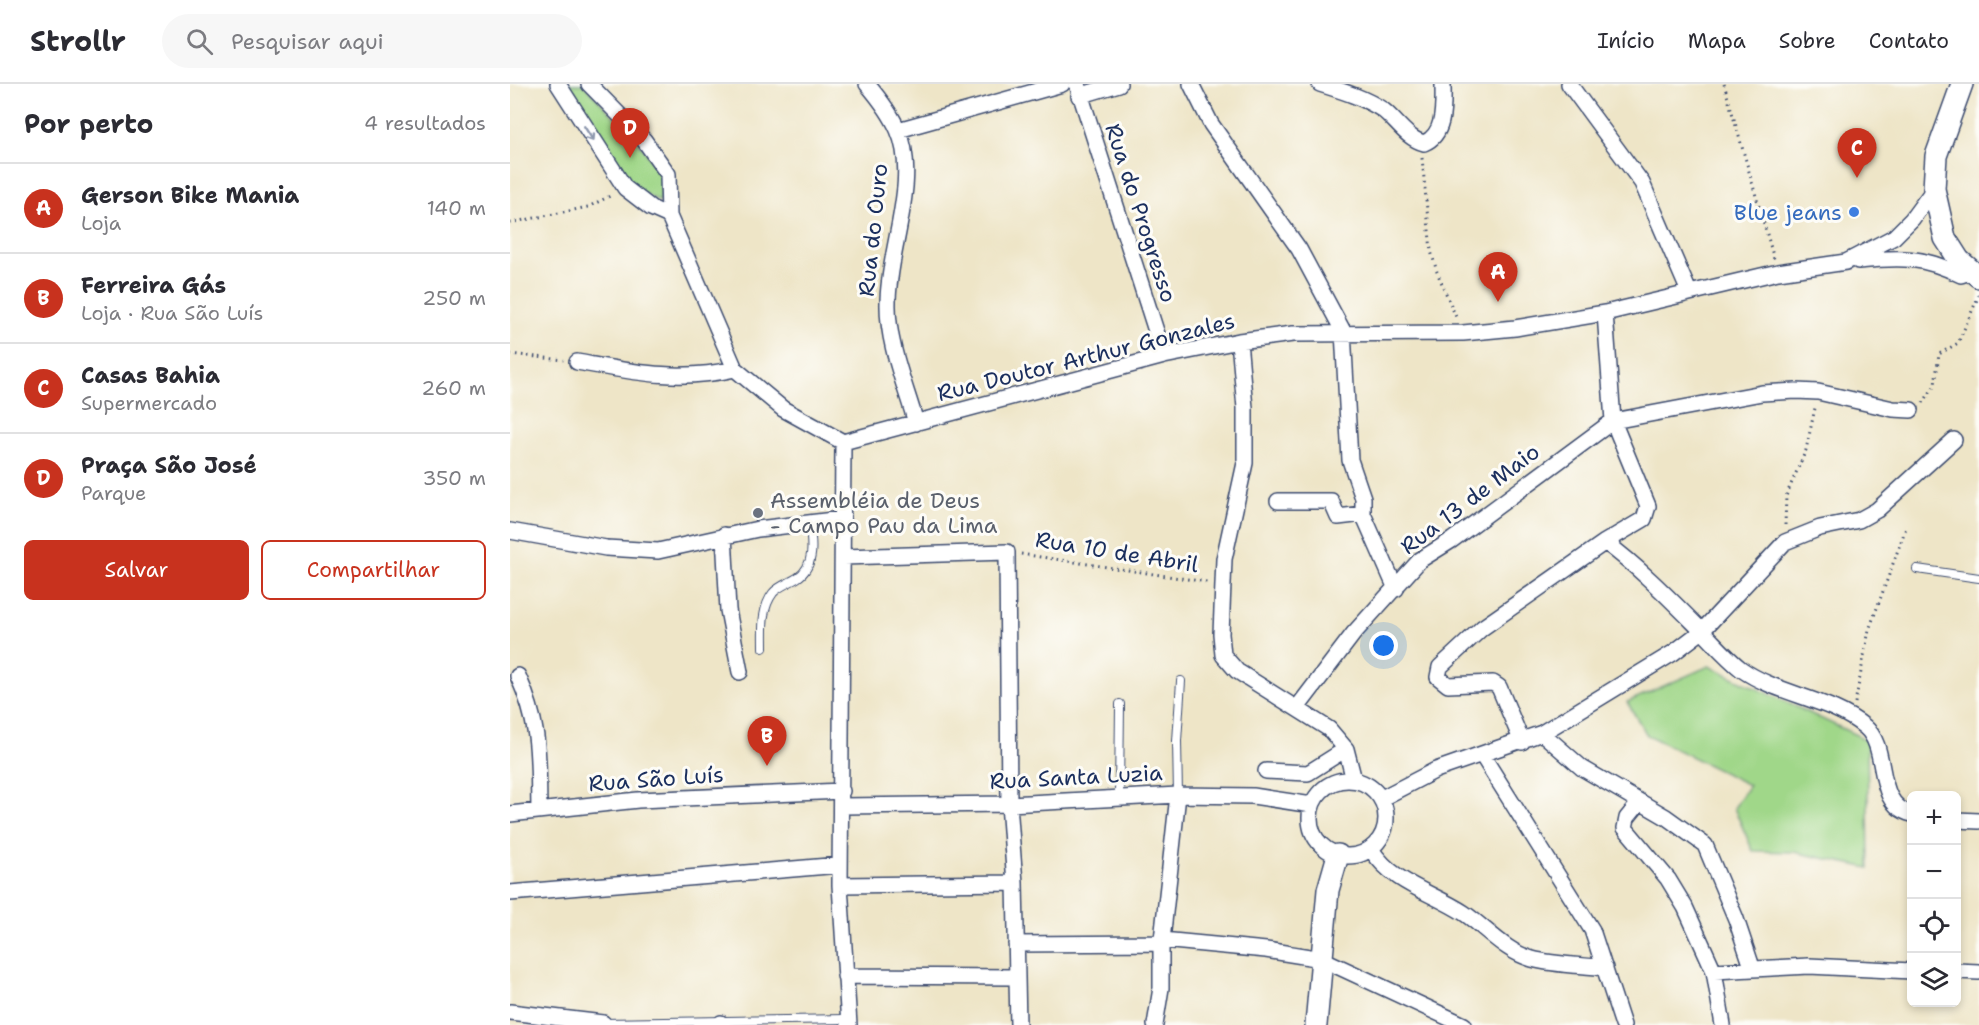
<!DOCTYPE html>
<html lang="pt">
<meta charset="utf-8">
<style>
body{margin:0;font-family:"Shantell Sans",sans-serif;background:#f7f7f7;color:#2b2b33}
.controls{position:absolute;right:18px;bottom:18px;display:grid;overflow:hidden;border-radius:9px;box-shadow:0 3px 9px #0003}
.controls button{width:54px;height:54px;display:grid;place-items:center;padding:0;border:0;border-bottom:2px solid #e1e1e2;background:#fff;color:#2b2b33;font:30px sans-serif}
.you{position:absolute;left:874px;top:562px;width:21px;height:21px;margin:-15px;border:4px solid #fff;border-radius:50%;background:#1a73e8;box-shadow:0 0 0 9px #1a73e833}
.badge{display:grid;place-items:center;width:39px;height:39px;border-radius:50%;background:#c8321e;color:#fff;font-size:20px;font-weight:700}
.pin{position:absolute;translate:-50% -50px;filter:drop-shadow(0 2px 3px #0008)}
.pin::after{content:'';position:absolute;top:32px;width:21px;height:18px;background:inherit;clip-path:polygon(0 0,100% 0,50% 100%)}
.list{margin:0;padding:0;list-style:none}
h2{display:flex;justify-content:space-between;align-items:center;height:78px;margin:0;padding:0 24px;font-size:26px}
h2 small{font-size:20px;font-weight:400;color:#7c7c81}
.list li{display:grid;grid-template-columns:39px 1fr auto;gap:18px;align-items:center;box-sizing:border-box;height:90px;padding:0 24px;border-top:2px solid #e1e1e2}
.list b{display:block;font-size:22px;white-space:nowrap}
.list p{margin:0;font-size:20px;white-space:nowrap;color:#7c7c81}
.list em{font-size:20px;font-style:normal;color:#7c7c81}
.actions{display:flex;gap:12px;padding:18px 24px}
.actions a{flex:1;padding:14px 0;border:2px solid #c8321e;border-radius:9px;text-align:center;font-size:21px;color:#c8321e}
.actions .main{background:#c8321e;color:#fff}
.icon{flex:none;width:33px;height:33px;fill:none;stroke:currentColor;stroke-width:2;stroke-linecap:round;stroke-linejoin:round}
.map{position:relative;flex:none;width:1469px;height:941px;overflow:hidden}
header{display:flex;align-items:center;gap:36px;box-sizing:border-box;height:84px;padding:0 30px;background:#fff;border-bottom:2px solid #e1e1e2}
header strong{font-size:28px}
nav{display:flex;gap:33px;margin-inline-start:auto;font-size:21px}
.search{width:420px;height:54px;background:#f7f7f7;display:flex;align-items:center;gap:15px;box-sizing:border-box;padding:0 21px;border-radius:33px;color:#7c7c81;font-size:22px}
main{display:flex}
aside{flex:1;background:#fff}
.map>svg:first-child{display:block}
.green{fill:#a0d789;stroke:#5e8374;stroke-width:1.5}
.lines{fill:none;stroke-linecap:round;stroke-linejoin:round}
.lane-casing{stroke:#3b4a6e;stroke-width:10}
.street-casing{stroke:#3b4a6e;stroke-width:18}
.secondary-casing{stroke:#3b4a6e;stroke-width:24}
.path{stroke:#3b4a6e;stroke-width:3;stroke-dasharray:1.5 4.5;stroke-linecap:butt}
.lane{stroke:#fff;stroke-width:8}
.street{stroke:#fff;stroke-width:15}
.secondary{stroke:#fff;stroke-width:21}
.oneway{stroke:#8d97ae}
.shop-dot{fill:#3f7fe0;stroke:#fdfcf7;stroke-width:2}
.worship-dot{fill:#6b7280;stroke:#fdfcf7;stroke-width:2}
.labels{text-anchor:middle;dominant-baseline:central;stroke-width:6;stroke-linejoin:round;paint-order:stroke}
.shop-label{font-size:22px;fill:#366cbe;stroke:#fdfcf7;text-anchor:end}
.street-label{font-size:22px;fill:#1b2f5e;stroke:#fdfcf7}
.worship-label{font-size:22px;fill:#5b616d;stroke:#fdfcf7;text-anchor:start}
</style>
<header>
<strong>Strollr</strong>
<div class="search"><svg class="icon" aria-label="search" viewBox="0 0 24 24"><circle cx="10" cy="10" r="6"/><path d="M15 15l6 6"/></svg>Pesquisar aqui</div>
<nav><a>Início</a><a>Mapa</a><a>Sobre</a><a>Contato</a></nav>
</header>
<main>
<aside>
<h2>Por perto<small>4 resultados</small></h2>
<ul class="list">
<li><span class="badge">A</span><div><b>Gerson Bike Mania</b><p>Loja</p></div><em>140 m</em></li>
<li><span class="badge">B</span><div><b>Ferreira Gás</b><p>Loja · Rua São Luís</p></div><em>250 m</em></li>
<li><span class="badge">C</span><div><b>Casas Bahia</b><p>Supermercado</p></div><em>260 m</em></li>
<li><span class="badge">D</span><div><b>Praça São José</b><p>Parque</p></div><em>350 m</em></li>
</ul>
<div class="actions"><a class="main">Salvar</a><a>Compartilhar</a></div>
</aside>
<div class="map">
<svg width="1469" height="941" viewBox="0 0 1469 941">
<rect width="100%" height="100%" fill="#fdfcf7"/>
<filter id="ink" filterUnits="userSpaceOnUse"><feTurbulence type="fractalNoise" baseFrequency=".0167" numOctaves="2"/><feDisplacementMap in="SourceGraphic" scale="12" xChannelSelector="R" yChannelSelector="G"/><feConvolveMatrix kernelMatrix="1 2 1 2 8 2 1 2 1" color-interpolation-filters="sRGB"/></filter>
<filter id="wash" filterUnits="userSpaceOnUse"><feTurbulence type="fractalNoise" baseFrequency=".008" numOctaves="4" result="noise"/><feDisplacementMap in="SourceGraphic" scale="24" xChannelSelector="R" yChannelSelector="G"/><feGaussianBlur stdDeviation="1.35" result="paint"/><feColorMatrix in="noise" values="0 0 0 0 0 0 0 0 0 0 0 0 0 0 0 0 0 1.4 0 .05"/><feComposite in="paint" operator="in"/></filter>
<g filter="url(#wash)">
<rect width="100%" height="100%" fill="#eee5c7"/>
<path class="green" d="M54,0H73L128,58L152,90L150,118L118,101Z
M1199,582L1357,656L1359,784L1284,768L1243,767L1224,724L1239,701L1137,651L1117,618Z"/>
</g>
<g filter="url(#ink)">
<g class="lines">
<defs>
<path id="lane" d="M1407,485L1469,494
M253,564C253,545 251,525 263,509C269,502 279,499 287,494C306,482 302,457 299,438
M668,711L667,657L671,597
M609,712L610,620
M93,939L337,935"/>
<path id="street" d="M48,0L115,104L141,124L159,132
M79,0L134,56L158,90L159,132L225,285L273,325L333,358
M357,0C368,13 381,30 388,46C410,95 378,166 378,218C377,259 395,300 406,339
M567,0L654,272
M681,0L701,40L789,165L833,247L840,376L853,414V430L886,505
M810,0C832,7 853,13 873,26C886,36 897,55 914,59C936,50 933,20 933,0
M1059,0L1132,99L1179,208
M569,12L609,0
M388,46L552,0
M1348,177C1390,173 1413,172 1451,191L1463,187
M1095,229L1103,337L1138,422L1134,435L1095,458C1130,484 1161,516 1192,547C1205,560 1217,574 1231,585C1268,611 1320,614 1355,643C1381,665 1362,720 1402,730
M729,257L735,324V379L714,475L711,550L713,571L727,587L819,645L836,665L844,696
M67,278C124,288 168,298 225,285
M333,358L654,272L729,257L783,250L953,249L1005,244L1095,229L1268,188L1336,178L1384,153L1402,135L1424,105
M333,358L330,801L339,941
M768,417H821L828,433L853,430
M0,447L96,464L148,467L248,445L332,435
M214,451L218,526L230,588
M333,473L497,468L499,720L505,799L508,941
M8,592C31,643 28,673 29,727
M787,624L844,549L910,476L942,456L1103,337L1252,309L1286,307L1308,308L1383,325L1401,326
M1032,649L1072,684L1156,733L1195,761L1226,835L1242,883
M1012,658L989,603L983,599L938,601L928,593L930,583L972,544L1095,458
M972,671L1082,846L1113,941
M756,687L798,689L836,665
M800 734a38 38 0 1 1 76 0a38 38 0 1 1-76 0Z
M872,714L926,686L1032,649L1163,569L1192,547L1275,458L1310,444L1349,436L1367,426L1444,356
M1130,718L1117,734L1115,744L1158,795L1175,823L1204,887L1213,941
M332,722L499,720L668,711L743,712L802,721
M0,730L128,716L332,707
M1446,736L1469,737
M861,765C883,800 922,808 954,829C976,844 996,868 1022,875C1045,881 1072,881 1095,884
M330,801L505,799
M0,809L330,781
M652,856L668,711
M506,860L651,859L652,856L756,866L812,875L954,941
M1204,887L1299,882L1402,887
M1446,887L1469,888
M335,892L506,893
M0,928L93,939
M211,939L212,941
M645,941L651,904V859"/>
<path id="secondary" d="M1452,0L1426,72L1424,105L1435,154L1449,176L1469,193
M806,941L818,806L828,771"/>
</defs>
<use href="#lane" class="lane-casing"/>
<use href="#street" class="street-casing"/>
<use href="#secondary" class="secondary-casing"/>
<path class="path" d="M1214,0L1264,175
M912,74L921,167L927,188L946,233
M0,139L78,123L102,111
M0,270L54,276
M1413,319L1425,301L1429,270L1448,259L1469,211
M1275,441L1276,412L1296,366L1305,324
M511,470L697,498
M1345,619L1359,546L1397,441"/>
<use href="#lane" class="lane"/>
<use href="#street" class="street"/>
<use href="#secondary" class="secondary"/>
</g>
<defs><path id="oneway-shaft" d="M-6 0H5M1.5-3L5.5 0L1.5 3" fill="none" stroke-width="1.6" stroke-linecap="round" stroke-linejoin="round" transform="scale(1.5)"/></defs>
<use class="oneway" href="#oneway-shaft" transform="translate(79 50) rotate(58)"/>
</g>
<circle class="shop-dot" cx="1344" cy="128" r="6"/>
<circle class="worship-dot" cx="248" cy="429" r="6"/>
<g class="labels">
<g class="shop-label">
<text x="1332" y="128">Blue jeans</text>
</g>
<g class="street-label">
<text transform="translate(631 129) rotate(72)">Rua do Progresso</text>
<text transform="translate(363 146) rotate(-84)">Rua do Ouro</text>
<text transform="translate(576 273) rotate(-14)">Rua Doutor Arthur Gonzales</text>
<text transform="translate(960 415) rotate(-37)">Rua 13 de Maio</text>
<text transform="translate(607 468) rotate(9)">Rua 10 de Abril</text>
<text transform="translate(566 693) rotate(-3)">Rua Santa Luzia</text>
<text transform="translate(146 695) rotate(-4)">Rua São Luís</text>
</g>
<g class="worship-label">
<text x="260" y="416">Assembléia de Deus<tspan x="260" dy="25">- Campo Pau da Lima</tspan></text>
</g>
</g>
</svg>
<div class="controls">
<button>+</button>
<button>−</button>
<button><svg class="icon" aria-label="locate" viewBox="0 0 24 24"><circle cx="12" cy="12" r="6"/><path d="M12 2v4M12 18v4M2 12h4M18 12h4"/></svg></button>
<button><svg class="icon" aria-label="layers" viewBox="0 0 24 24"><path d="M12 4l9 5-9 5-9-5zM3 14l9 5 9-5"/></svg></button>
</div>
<div class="you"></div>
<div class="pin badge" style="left:988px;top:218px">A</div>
<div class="pin badge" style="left:257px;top:682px">B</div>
<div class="pin badge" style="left:1347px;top:94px">C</div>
<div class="pin badge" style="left:120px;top:74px">D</div>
</div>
</main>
